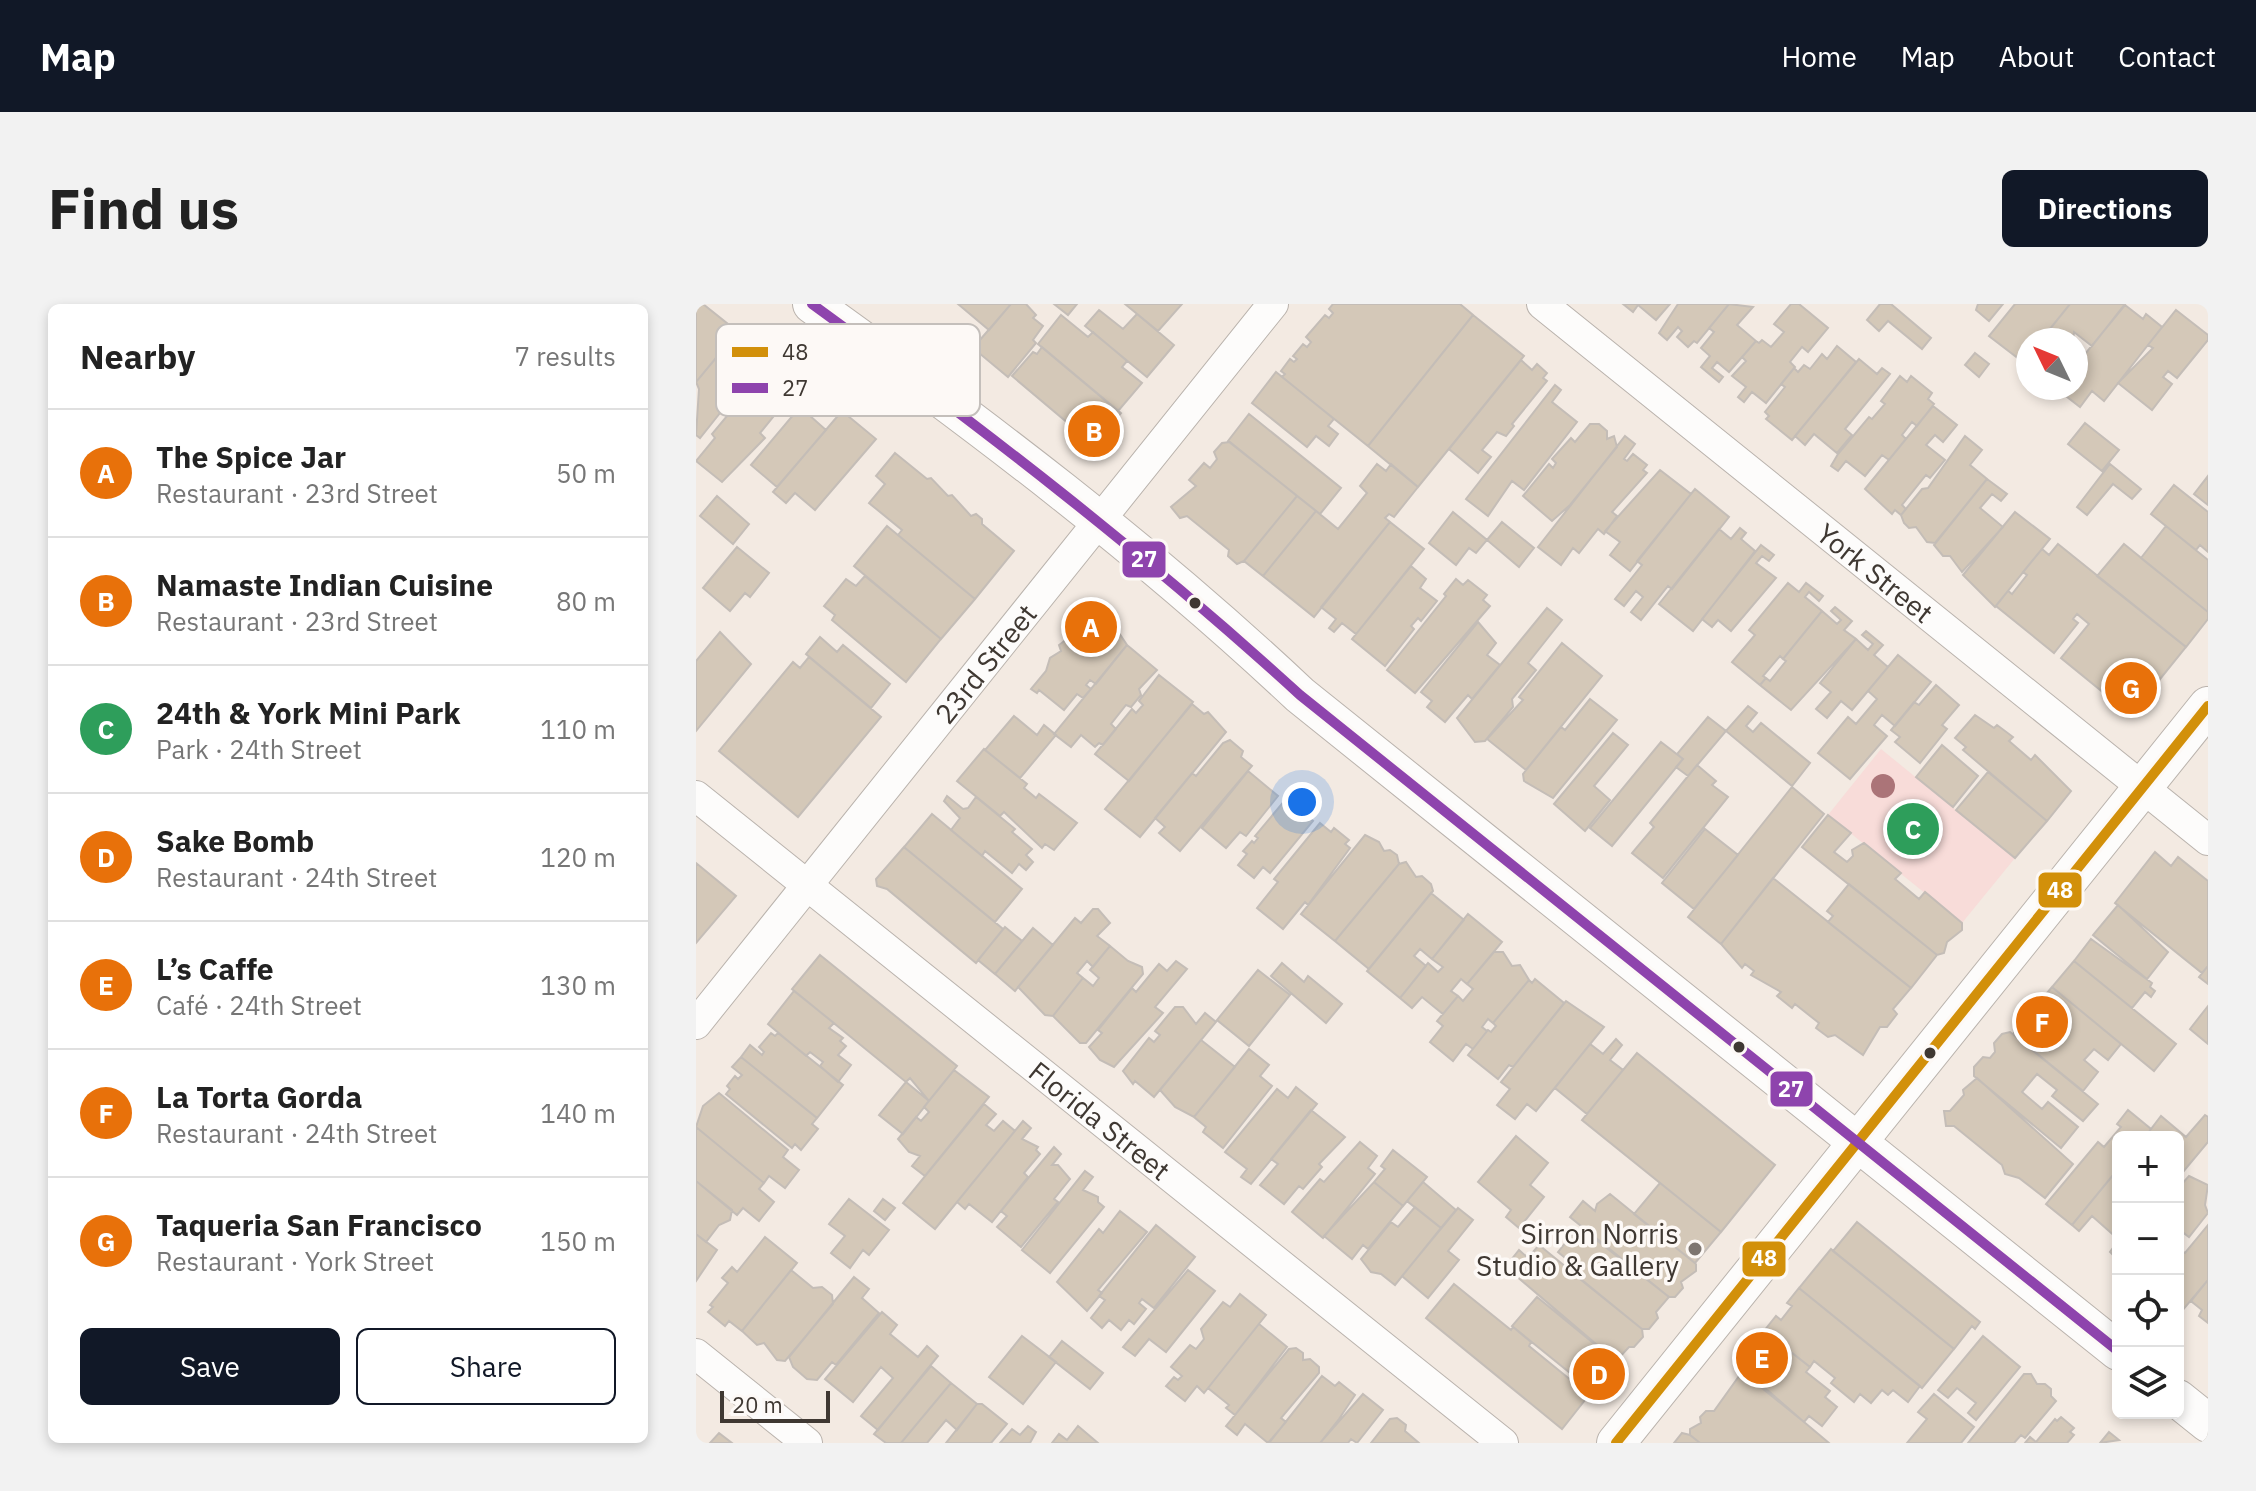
<!DOCTYPE html>
<meta charset="utf-8">
<style>
body{margin:0;font-family:"IBM Plex Sans",sans-serif;background:#f2f2f2;color:#222}
.controls{position:absolute;right:24px;bottom:24px;display:grid;overflow:hidden;border-radius:12px;box-shadow:0 4px 12px #0003}
.controls button{width:72px;height:72px;display:grid;place-items:center;padding:0;border:0;border-bottom:2px solid #e0e0e0;background:#fff;color:#222;font:40px sans-serif}
.compass{position:absolute;left:1320px;top:24px;width:72px;height:72px;border-radius:50%;background:#fff;box-shadow:0 4px 12px #0003;rotate:313deg}
.scale{position:absolute;left:24px;bottom:20px;width:110px;box-sizing:border-box;padding-left:8px;border:4px solid #3f3832;border-top:0;font-size:22px;line-height:28px;white-space:nowrap;color:#3f3832;-webkit-text-stroke:6px #fdf9f6;paint-order:stroke}
.you{position:absolute;left:606px;top:498px;width:28px;height:28px;margin:-20px;border:6px solid #fff;border-radius:50%;background:#1a73e8;box-shadow:0 0 0 12px #1a73e833}
.badge{display:grid;place-items:center;width:52px;height:52px;border-radius:50%;background:#111827;color:#fff;font-size:26px;font-weight:700}
.pin{position:absolute;translate:-50% -50%;border:4px solid #fff;box-shadow:0 2px 8px #0006}
.list{margin:0;padding:0;list-style:none}
h2{display:flex;justify-content:space-between;align-items:center;height:104px;margin:0;padding:0 32px;font-size:34px}
h2 small{font-size:26px;font-weight:400;color:#767676}
.list li{display:grid;grid-template-columns:52px 1fr auto;gap:24px;align-items:center;box-sizing:border-box;height:128px;padding:0 32px;border-top:2px solid #e0e0e0}
.list b{display:block;font-size:30px;white-space:nowrap}
.list p{margin:0;font-size:26px;white-space:nowrap;color:#767676}
.list em{font-size:26px;font-style:normal;color:#767676}
.actions{display:flex;gap:16px;padding:24px 32px}
.actions a{flex:1;padding:18px 0;border:2px solid #111827;border-radius:12px;text-align:center;font-size:28px;color:#111827}
.actions .main{background:#111827;color:#fff}
.icon{flex:none;width:44px;height:44px;fill:none;stroke:currentColor;stroke-width:2;stroke-linecap:round;stroke-linejoin:round}
.map{position:relative;flex:none;width:1512px;height:1139px;overflow:hidden;border-radius:12px}
header{display:flex;align-items:center;gap:48px;box-sizing:border-box;height:112px;padding:0 40px;background:#111827;color:#fff}
header strong{font-size:38px}
nav{display:flex;gap:44px;margin-inline-start:auto;font-size:28px}
.intro{display:flex;align-items:center;justify-content:space-between;box-sizing:border-box;height:192px;padding:0 48px}
h1{margin:0;font-size:56px}
.button{padding:20px 36px;border-radius:12px;background:#111827;color:#fff;font-size:28px;font-weight:700}
main{display:flex;gap:48px;padding:0 48px}
aside{flex:1;background:#fff;border-radius:12px;box-shadow:0 4px 12px #0003}
.map>svg:first-child{display:block}
.green{fill:#f8dcd9}
.building{fill:#d4c8b8;stroke:#c4bdb7;stroke-width:2}
.lines{fill:none;stroke-linecap:round;stroke-linejoin:round}
.minor-casing{stroke:#bab3ad;stroke-width:32}
.tertiary-casing{stroke:#bab3ad;stroke-width:40}
.minor{stroke:#fdfcfb;stroke-width:30}
.tertiary{stroke:#fdfcfb;stroke-width:38}
.bus-1-casing{stroke:#fdf9f6;stroke-width:16}
.bus-2-casing{stroke:#fdf9f6;stroke-width:16}
.bus-1{stroke:#d2900a;stroke-width:10}
.bus-2{stroke:#8e44ad;stroke-width:10}
.tree{fill:#ab7478}
.bus-dot{fill:#3f3832;stroke:#fdf9f6;stroke-width:3}
.poi-dot{fill:#7e7670;stroke:#fdf9f6;stroke-width:3}
.labels{text-anchor:middle;dominant-baseline:central;stroke-width:7;stroke-linejoin:round;paint-order:stroke}
.street-label{font-size:28px;fill:#3f3832;stroke:#fdf9f6}
.poi-label{font-size:28px;fill:#3f3832;stroke:#fdf9f6;text-anchor:end}
.key{fill:#fdf9f6;stroke:#c4bfbb;stroke-width:2}
.key-label{font-size:22px;fill:#3f3832}
.line-badge{stroke:#fdf9f6;stroke-width:3}
.badge-label{font-size:22px;text-anchor:middle;font-weight:bold;fill:#fff}
</style>
<header>
<strong>Map</strong>
<nav><a>Home</a><a>Map</a><a>About</a><a>Contact</a></nav>
</header>
<div class="intro"><h1>Find us</h1><a class="button">Directions</a></div>
<main>
<aside>
<h2>Nearby<small>7 results</small></h2>
<ul class="list">
<li><span class="badge" style="background:#e8710a">A</span><div><b>The Spice Jar</b><p>Restaurant · 23rd Street</p></div><em>50 m</em></li>
<li><span class="badge" style="background:#e8710a">B</span><div><b>Namaste Indian Cuisine</b><p>Restaurant · 23rd Street</p></div><em>80 m</em></li>
<li><span class="badge" style="background:#2e9e5b">C</span><div><b>24th &amp; York Mini Park</b><p>Park · 24th Street</p></div><em>110 m</em></li>
<li><span class="badge" style="background:#e8710a">D</span><div><b>Sake Bomb</b><p>Restaurant · 24th Street</p></div><em>120 m</em></li>
<li><span class="badge" style="background:#e8710a">E</span><div><b>L’s Caffe</b><p>Café · 24th Street</p></div><em>130 m</em></li>
<li><span class="badge" style="background:#e8710a">F</span><div><b>La Torta Gorda</b><p>Restaurant · 24th Street</p></div><em>140 m</em></li>
<li><span class="badge" style="background:#e8710a">G</span><div><b>Taqueria San Francisco</b><p>Restaurant · York Street</p></div><em>150 m</em></li>
</ul>
<div class="actions"><a class="main">Save</a><a>Share</a></div>
</aside>
<div class="map">
<svg width="1512" height="1139" viewBox="0 0 1512 1139">
<rect width="100%" height="100%" fill="#f3eae2"/>
<path class="green" d="M1185,445L1319,554L1266,619L1132,511Z"/>
<path class="building" d="M0,0H7L42,28L0,78Z
M262,0H315L293,26Z
M315,0H330L340,11L337,14L347,22L337,36L340,39L312,73L277,44Z
M358,0H381L372,11Z
M429,0H486L462,27Z
M637,0H764L777,11L672,142L586,73L589,70L585,67L594,55L598,58L601,55L597,52L607,40L611,43L615,38L610,33L629,11L633,14L637,9L633,5Z
M927,0H974L960,16L942,1L937,8Z
M982,0H1033L1001,39L998,37L992,43L981,33L986,27L982,23L971,36L963,29Z
M1033,0L1057,3L1041,21L1060,37L1033,68L1021,58L1016,64L1027,73L1023,78L1005,63L1014,52L1005,44L1018,28L1013,24Z
M1095,0H1103L1132,24L1112,48L1106,43L1094,58L1099,63L1070,99L1056,88L1048,98L1042,93L1050,83L1036,72L1050,57L1046,53L1060,37L1063,39L1066,36L1075,43L1088,28L1078,20Z
M1184,0H1195L1235,34L1226,45L1192,17L1183,27L1171,16Z
M1282,0H1307L1293,17L1280,6Z
M1319,0H1374L1345,36H1332V52L1327,58L1293,32Z
M1374,0H1429L1396,42L1378,28L1377,36H1345Z
M1429,1L1447,15L1450,10L1466,23L1408,97L1396,87L1384,103L1361,85L1380,84V61Z
M403,6L427,25L441,10L478,41L451,73L389,22Z
M1480,6L1512,31V36L1481,74L1472,67L1467,73L1476,80L1456,106L1422,79L1457,44L1452,41Z
M365,11L392,33L397,28L431,57L426,63L446,79L422,107L342,40Z
M777,11L828,52L722,183L672,142Z
M1141,42L1160,58L1096,136L1070,115L1073,112L1069,108L1089,83L1085,80L1098,64L1102,68L1108,61L1114,65L1126,50L1131,55Z
M29,43L43,54L48,48L69,65L34,108L28,104L4,134L0,131L3,85L0,78Z
M346,43L425,109L398,141L316,72L337,48L341,50Z
M1279,49L1293,60L1283,73L1269,61Z
M1163,55L1181,70L1186,64L1194,70L1149,125L1156,131L1141,149L1118,130L1109,141L1099,132Z
M825,56L836,66L841,60L851,69L847,74L851,77L816,120L818,122L810,132L801,128L786,146L795,153L782,169L753,145Z
M76,58L85,65L76,75L95,91L64,129L69,134L26,178L0,157L19,134L16,130Z
M580,68L638,115L632,122L642,130L633,142L620,132L611,143L556,99Z
M1204,72L1211,78L1215,72L1236,89L1232,95L1238,100L1221,122L1216,118L1206,131L1210,135L1193,156L1186,151L1169,172L1150,157L1142,167L1135,162L1142,150L1173,113L1176,115L1189,100L1185,97Z
M859,81L865,86L856,98L881,118L828,186L816,177L792,212L770,195Z
M1237,102L1261,121L1247,138L1239,131L1230,141L1249,156L1234,174L1230,171L1206,201L1210,205L1205,211L1199,206L1196,210L1169,185Z
M104,103L130,126L81,183L55,161Z
M146,107L180,135L119,206L99,189L90,199L77,188Z
M553,110L645,184L624,210L532,137Z
M1389,119L1423,146L1406,167L1372,140Z
M894,120H903L911,127V135L918,132L921,143L874,201L856,217L827,192L853,160L857,164L860,159L856,155L875,134L879,138Z
M929,132L939,140L928,155L931,157L937,150L951,161L947,166L951,169L916,208L921,212L908,230L902,225L883,249L877,244L865,261L842,243Z
M1269,132L1286,146L1274,161L1291,175L1239,239L1231,238L1220,223L1213,224L1208,219L1205,211L1226,185L1232,184Z
M534,138L601,192L548,257L541,260L532,252L533,246L491,212L484,214L475,203L500,182L493,176L508,159L514,164L521,155L518,148L526,139Z
M199,149L231,175L235,174L252,192L256,191L275,212L280,210L286,215V220L318,247L279,295L202,231L206,226L173,199L189,180L180,172Z
M681,160L690,167L695,160L722,183L698,213L693,210L689,214L694,218L618,313L567,272L620,207L642,225L671,189L664,182Z
M1414,160L1445,185L1436,195L1417,180L1391,211L1381,203Z
M964,166L995,190L934,267L914,251L924,238L909,227Z
M1512,172V201L1498,190Z
M1291,175L1311,190L1305,197L1296,190L1284,204L1307,223L1266,268L1254,252H1247L1238,241Z
M1478,181L1512,208V248L1504,241L1500,246L1455,210Z
M999,185L1033,213L976,285L972,282L945,316L935,308L947,293L940,287L928,302L919,295L946,261L941,257Z
M21,192L53,220L37,240L4,212Z
M601,192L620,207L567,272L548,257Z
M757,208L791,236L780,249L773,244L760,261L733,239Z
M1319,208L1354,235L1299,303L1267,271Z
M694,218L728,245L660,330L646,319L638,328L633,324L640,315L625,303Z
M806,218L838,244L823,263L791,236Z
M191,222L279,295L245,335L158,262Z
M1470,222L1512,256V308L1445,254Z
M1044,224L1050,229L1045,235L1059,247L997,327L963,300L1023,225L1035,235Z
M1362,240L1490,343L1435,411L1365,354L1393,320L1381,310L1377,315L1382,319L1358,349L1300,302L1312,287L1316,290L1331,271L1327,268L1346,245L1353,251Z
M1428,240L1512,308V315L1490,343L1401,272Z
M1065,241L1078,251L1073,257L1066,252L1060,259L1080,274L1035,327L1022,316L1016,323L1006,315Z
M41,243L73,269L54,293L49,289L34,307L7,284Z
M715,262L730,275L724,284L741,297L725,317L722,314L715,322L718,325L689,362L656,335Z
M169,272L245,335L210,378L136,316L139,311L128,302L150,275L160,282Z
M760,275L767,281L772,276L791,291L787,296L794,302L719,389L691,366L750,292L748,290Z
M1092,279L1103,288L1110,279L1127,292L1123,297L1113,288L1109,293L1126,307L1087,355L1084,352L1067,372L1070,374L1064,381L1036,358L1059,331L1053,326Z
M1139,303L1156,317L1148,326L1160,335L1095,406L1064,381L1070,374L1074,377L1090,357L1087,355L1126,307L1141,320L1145,316L1135,307Z
M851,304L866,316L832,359L840,366L816,395L817,403L789,437L779,438L761,414Z
M397,309L415,328L421,326L431,341L400,380L394,376L390,381L395,385L387,394L381,390L368,406L343,386L341,389L335,385L350,367L354,354L365,347L363,341L384,325L386,314Z
M782,318L800,339L791,351L804,361L776,395L772,391L749,418L731,403L736,397L725,388Z
M1170,327L1187,341L1178,351L1192,363L1156,406L1145,397L1131,414L1120,405L1135,388L1124,379L1160,335L1172,346L1177,340L1166,331Z
M24,328L55,360L0,427V357Z
M124,333L141,348L147,341L194,380L175,404L110,350Z
M866,339L906,372L830,466L791,435L827,396L823,393Z
M431,341L461,366L443,385L445,391L435,403L430,401L415,420L420,425L407,441L403,439L399,443L385,431L375,443L358,430Z
M1202,351L1235,378L1199,422L1186,411L1178,421L1191,432L1154,475L1122,449L1152,413L1160,420L1181,395L1172,387Z
M113,353L185,413L102,513L23,447L97,358L104,364Z
M463,371L497,398L433,477L399,450L436,405L440,409L447,401L443,397Z
M1240,381L1263,401L1246,421L1251,425L1224,459L1199,438L1204,433L1195,426L1218,398L1223,401Z
M894,395L921,416L857,494L828,477L827,470L865,423L869,426Z
M496,400L508,410L512,408L530,428L444,533L409,505Z
M1052,402L1061,409L1050,422L1057,428L1065,419L1114,459L1096,482L1030,427Z
M1279,411L1298,424L1301,421L1317,433L1313,437L1335,456L1339,451L1375,487L1351,517L1267,446L1270,443L1259,434Z
M318,412L341,431L348,421L360,431L324,474L289,446Z
M1012,413L1030,427L992,472L980,463L987,455L981,450Z
M917,429L932,441L898,482L914,496L889,527L858,500Z
M534,436L547,447L545,453L556,462L484,547L463,529L469,523L459,514L496,469L500,472L527,439Z
M965,438L987,455L916,542L894,524Z
M1246,441L1282,472L1257,503L1220,473Z
M288,445L331,480L328,484L340,494L343,490L381,519L358,546L349,540L346,544L308,508L304,512L261,477Z
M1001,461L1020,477L1016,481L1032,493L967,574L936,549L958,523L954,519Z
M552,467L582,492L550,532L544,528L530,544L506,524Z
M1292,468L1351,517L1319,554L1260,506Z
M1096,483L1128,510L1025,640L992,613Z
M251,492L267,505L272,504L280,493L319,525L316,528L336,545L330,551L337,558L330,566L323,560L316,569L289,547L286,552L255,526L264,514L248,497Z
M590,495L617,517L574,569L567,563L558,574L542,561L551,550L547,547L556,537L558,539L562,534L559,532Z
M236,510L326,585L299,618L208,543Z
M1132,511L1155,529L1138,548L1151,558L1157,552L1156,546L1168,539L1205,569L1199,575L1223,595L1229,588L1266,619V626L1251,638L1248,649L1241,651L1106,543Z
M624,519L635,528L638,524L653,536L649,540L654,544L612,601L609,598L587,625L561,604L582,578L578,575Z
M1009,525L1042,551L998,605L966,579Z
M669,531L683,538L688,547L694,546L701,551L703,560L639,637L605,610Z
M208,543L307,625L280,659L191,585L181,582L180,575Z
M1459,548L1475,562L1482,553L1512,577V662L1506,669L1419,599Z
M710,558L720,573L726,572L735,580L737,587L673,665L639,637L703,560Z
M0,559L40,592L0,639Z
M1077,574L1215,684L1197,705L1201,710L1191,723H1184L1167,751L1139,731L1132,733L1120,724L1123,719L1099,700L1096,704L1081,692L1085,688L1055,671L1058,667L1049,660L1046,664L1025,640Z
M1153,580L1241,651L1215,684L1132,618L1137,612L1131,607Z
M735,589L768,616L736,655L724,645L718,652L730,662L704,694L671,667Z
M1422,601L1472,648L1451,675L1397,631Z
M397,605H402L414,619L401,632L414,642L397,663L391,657L381,669L387,674L357,712L349,711L322,683L379,614L385,619Z
M772,610L806,638L771,680L765,675L755,687L762,692L747,710L726,693L716,704L704,694L732,659L742,668L747,663L736,655Z
M309,623L326,637L299,670L282,656Z
M337,624L357,641L319,687L299,670Z
M1395,635L1456,679L1454,683L1459,687L1455,693L1449,688L1436,704L1378,657Z
M414,642L432,657L446,663L447,670L390,739H384L357,712L387,674L397,682L403,674L394,666Z
M798,648H807L816,662L824,661L833,676L797,719L792,715L786,723L791,727L777,745L770,740L757,757L734,738L747,722L741,717L762,692L767,697L777,685L771,680Z
M124,651L261,762L233,797L214,774L210,778L96,685Z
M480,657L491,665L459,703L467,709L418,763L404,756L393,743L406,729L402,726L436,684L440,688L463,660L471,667Z
M1378,657L1480,740L1458,767L1356,683Z
M586,659L608,678L612,672L646,700L630,719L575,672Z
M1512,662V680L1503,673Z
M562,666L594,691L553,742L521,716Z
M839,675L868,699L817,763L813,761L802,775L772,751L792,726L795,728L800,722L797,719L833,676L836,679Z
M1356,683L1425,740L1412,756L1398,745L1388,756L1402,768L1387,787L1317,730Z
M98,687L138,719L133,724L147,734L144,737L150,742L142,751L155,761L142,778L124,762L127,758L114,748L110,752L72,720Z
M870,697L908,723L840,807L831,800L819,815L801,801L814,785L805,778Z
M1512,702V740L1494,725Z
M479,703H487L500,720L509,709L520,718L458,793L439,777L437,780L427,767L453,734L458,738L464,731L459,727Z
M1314,728L1402,800L1387,817L1356,792L1361,786L1341,770L1326,788L1346,805L1352,798L1382,823L1365,844L1278,772V763L1287,753L1294,754L1299,748L1298,739L1306,730Z
M75,729L79,732L82,729L147,781L121,814L45,753L54,741L66,751L68,748L63,743Z
M920,735L926,741L914,756L927,766L891,810L859,784L894,740L907,750Z
M505,736L539,763L498,813L479,803L464,786Z
M553,745L573,761L564,772L576,782L527,844L507,828L510,823L498,813Z
M941,749L1079,861L1025,928L886,816Z
M45,753L121,814L116,820L122,825L105,846L99,840L96,844L30,790L34,785L31,782L39,772L42,775L46,771L36,763Z
M258,766L293,793L229,872L216,862L224,852L213,848L202,835L220,813L225,817L233,808L228,803Z
M1281,774L1377,860L1349,894L1323,874L1309,870L1306,861L1258,822H1250L1248,807H1254L1268,791L1267,786Z
M210,778L233,797L207,830L183,811Z
M600,783L621,800L555,880L545,873L551,865L529,848L581,785L592,794Z
M23,789L92,846L87,853L103,866L89,884L73,872L68,879L0,823L7,802Z
M288,800L300,810L290,821L298,827L307,817L319,827L239,925L207,899Z
M615,806L649,833L623,860L626,863L607,885L603,882L588,900L564,881L582,860L575,855Z
M1432,806L1455,825L1449,833H1422V865L1376,921L1350,900L1402,838L1408,843L1425,823L1421,820Z
M1509,811L1512,813V838L1482,874V833H1449L1465,812L1490,833Z
M327,817L335,824L326,835L342,843L340,846L344,850L328,869L332,873L296,918L273,900L269,905L261,898Z
M0,823L68,879L63,885L78,898L63,917L47,904L41,911L0,877Z
M820,832L852,859L834,881L848,893L823,924L810,913L815,906L782,878Z
M664,838L681,852L672,864L679,870L627,934L596,908L624,875L628,878Z
M358,843L365,850L356,861H362L374,875L358,895L362,898L325,943L301,923L311,912L305,907Z
M697,846L731,873L707,902L678,878L689,865L685,862Z
M1422,865V935L1396,912L1383,927L1376,921Z
M389,867L397,873L387,886L402,893V898L408,903L354,969L326,946Z
M1493,872L1512,881L1509,901L1512,909L1493,933L1485,927L1482,931V878L1485,881Z
M0,877L36,906L34,916L23,921L10,938L0,930Z
M678,878L707,902L672,945L667,941L656,955L628,932Z
M727,878L760,906L745,924L711,897Z
M964,879L1025,928L999,959L938,910Z
M914,890L1000,960V967L985,978L987,984L979,993H973L874,913L887,897L899,907L901,900Z
M153,895L193,926L173,951L167,946L154,964L135,949L149,932L133,920Z
M187,895L199,904L189,916L178,907Z
M719,903L745,924L699,981L685,970L675,968L665,955L695,918L702,923Z
M762,904L777,916L752,947L763,956L732,994L706,972Z
M424,907L451,928L402,986L406,989L391,1007L361,978L403,925L407,929Z
M1161,918L1284,1018L1279,1025L1276,1022L1258,1045L1137,947Z
M460,921L499,953L458,1004L446,995L443,999L450,1005L438,1020L433,1016L425,1026L413,1016L406,1024L395,1014L409,996L403,992Z
M1512,921V976L1486,1007L1482,1004V946L1489,949Z
M879,927L890,936L894,931L973,993L960,1008L962,1014L953,1025H946L869,963L873,957L862,948Z
M0,930L21,946L0,977Z
M69,933L101,959L46,1027L33,1017L29,1022L12,1008L17,1003L14,1001L32,979L26,974L36,963L41,968Z
M1422,937V947L1418,952L1414,948Z
M843,941L946,1025L947,1033L938,1043H933L920,1057L819,971L817,974L807,966L823,946L832,954Z
M1135,945L1258,1045L1226,1084L1103,984Z
M95,966L117,984L126,983L136,991L137,1000L89,1057L81,1056L68,1039L61,1041L46,1027Z
M492,966L519,987L470,1048L453,1035L439,1052L427,1043Z
M158,973L173,985L166,994L183,1009L140,1061L136,1058L121,1076L111,1075L97,1063L93,1053Z
M1512,976V1019L1503,1012L1506,1006L1495,997Z
M758,980L815,1026L817,1023L835,1038L833,1042L893,1091L866,1125L730,1014Z
M1103,984L1224,1082L1212,1098L1197,1086L1192,1091L1186,1086L1175,1099L1164,1090L1158,1098L1135,1079L1139,1074L1118,1057L1114,1063L1068,1027L1080,1012L1085,1016L1096,1002L1091,999Z
M544,990L570,1011L508,1089L501,1082L489,1097L470,1082L478,1073L482,1076L486,1072L475,1063L494,1041L500,1045L508,1035L505,1025L527,998L534,1003Z
M841,993L918,1056L894,1085L816,1022Z
M186,1008L201,1021L194,1030L222,1053L231,1042L242,1052L182,1126L165,1112L197,1074L185,1063L157,1098L129,1075Z
M563,1020L591,1043L539,1111L530,1104L533,1101L512,1084Z
M1072,1030L1114,1063L1110,1068L1134,1087L1129,1093L1141,1103L1126,1122L1113,1112L1108,1118L1045,1063Z
M326,1032L360,1058L327,1100L293,1073Z
M1287,1032L1324,1063L1280,1116L1272,1109L1280,1099L1261,1084L1252,1094L1242,1086Z
M366,1037L407,1069L394,1085L353,1053Z
M600,1044L607,1049V1056L614,1055L623,1063V1069L585,1114L590,1118L572,1139L549,1120L541,1131L530,1122L593,1045Z
M235,1062L255,1079L205,1139H190L178,1130Z
M1046,1068L1108,1118L1133,1139H1004L994,1131V1125L1005,1119L1004,1113L1010,1107H1018Z
M1328,1070H1335L1341,1080H1349L1355,1085V1092L1360,1097L1329,1134L1325,1131L1318,1139H1272Z
M626,1072L639,1082L643,1078L659,1091L643,1115L624,1139H573Z
M255,1079L281,1100L261,1126L250,1116L231,1139H205Z
M667,1090L687,1106L661,1139L655,1135L652,1139H624Z
M1238,1090L1278,1123L1265,1139H1211L1231,1115L1222,1108Z
M281,1100H286L311,1120L295,1139H250Z
M1365,1113L1378,1124L1374,1128L1378,1131L1371,1139H1329L1334,1133L1340,1138L1359,1115L1361,1117Z
M701,1114L710,1121L709,1127L723,1139H675L694,1115Z
M332,1122L340,1128L334,1139H304L316,1125L324,1131Z
M382,1122L402,1139H356L363,1130L371,1136Z
M1413,1128L1423,1136L1404,1139Z
M23,1129L36,1139H14Z
M986,1129L994,1131L1004,1139H978Z"/>
<g class="lines">
<defs>
<g id="minor">
<path id="s1" d="M846,0L1512,536"/>
<path id="s2" d="M0,492L807,1139"/>
<path id="s3" d="M0,720L577,0"/>
<path d="M0,1050L111,1139"/>
</g>
<path id="tertiary" d="M116,0C286,122 451,247 604,391L1422,1047
M1482,1095L1512,1119
M920,1139L1512,402"/>
</defs>
<use href="#minor" class="minor-casing"/>
<use href="#tertiary" class="tertiary-casing"/>
<use href="#minor" class="minor"/>
<use href="#tertiary" class="tertiary"/>
<defs>
<path id="bus-1" d="M920,1139L1512,402"/>
<path id="bus-2" d="M116,0C285,123 450,250 604,391L1422,1047"/>
</defs>
<use href="#bus-1" class="bus-1-casing"/>
<use href="#bus-2" class="bus-2-casing"/>
<use href="#bus-1" class="bus-1"/>
<use href="#bus-2" class="bus-2"/>
</g>
<circle class="tree" cx="1187" cy="482" r="12"/>
<g class="bus-dot">
<circle cx="499" cy="299" r="7"/>
<circle cx="1043" cy="743" r="7"/>
<circle cx="1234" cy="749" r="7"/>
</g>
<circle class="poi-dot" cx="999" cy="945" r="8"/>
<g class="labels">
<g class="street-label">
<text stroke="none"><textPath href="#s1" startOffset="428">York Street</textPath></text>
<text stroke="none"><textPath href="#s3" startOffset="462">23rd Street</textPath></text>
<text stroke="none"><textPath href="#s2" startOffset="518">Florida Street</textPath></text>
</g>
<g class="poi-label">
<text x="983" y="929">Sirron Norris<tspan x="983" dy="32">Studio &amp; Gallery</tspan></text>
</g>
</g>
<rect x="20" y="20" width="264" height="92" rx="12" class="key"/>
<rect x="36" y="43" width="36" height="10" fill="#d2900a"/>
<rect x="36" y="79" width="36" height="10" fill="#8e44ad"/>
<g class="key-label">
<text x="86" y="56">48</text>
<text x="86" y="92">27</text>
</g>
<g class="line-badge">
<rect x="425" y="236" width="46" height="39" rx="8" fill="#8e44ad"/>
<rect x="1341" y="567" width="46" height="38" rx="8" fill="#d2900a"/>
<rect x="1073" y="766" width="45" height="38" rx="8" fill="#8e44ad"/>
<rect x="1045" y="936" width="46" height="38" rx="8" fill="#d2900a"/>
</g>
<g class="badge-label">
<text x="448" y="263">27</text>
<text x="1364" y="594">48</text>
<text x="1095" y="793">27</text>
<text x="1068" y="962">48</text>
</g>
</svg>
<div class="controls">
<button>+</button>
<button>−</button>
<button><svg class="icon" aria-label="locate" viewBox="0 0 24 24"><circle cx="12" cy="12" r="6"/><path d="M12 2v4M12 18v4M2 12h4M18 12h4"/></svg></button>
<button><svg class="icon" aria-label="layers" viewBox="0 0 24 24"><path d="M12 4l9 5-9 5-9-5zM3 14l9 5 9-5"/></svg></button>
</div>
<svg class="compass" viewBox="-18 -18 36 36"><path d="M0-13l5 13h-10z" fill="#e53935"/><path d="M0 13l5-13h-10z" fill="#767676"/></svg>
<div class="scale">20 m</div>
<div class="you"></div>
<div class="pin badge" style="left:395px;top:323px;background:#e8710a">A</div>
<div class="pin badge" style="left:398px;top:127px;background:#e8710a">B</div>
<div class="pin badge" style="left:1217px;top:525px;background:#2e9e5b">C</div>
<div class="pin badge" style="left:903px;top:1070px;background:#e8710a">D</div>
<div class="pin badge" style="left:1066px;top:1054px;background:#e8710a">E</div>
<div class="pin badge" style="left:1346px;top:718px;background:#e8710a">F</div>
<div class="pin badge" style="left:1435px;top:384px;background:#e8710a">G</div>
</div>
</main>
